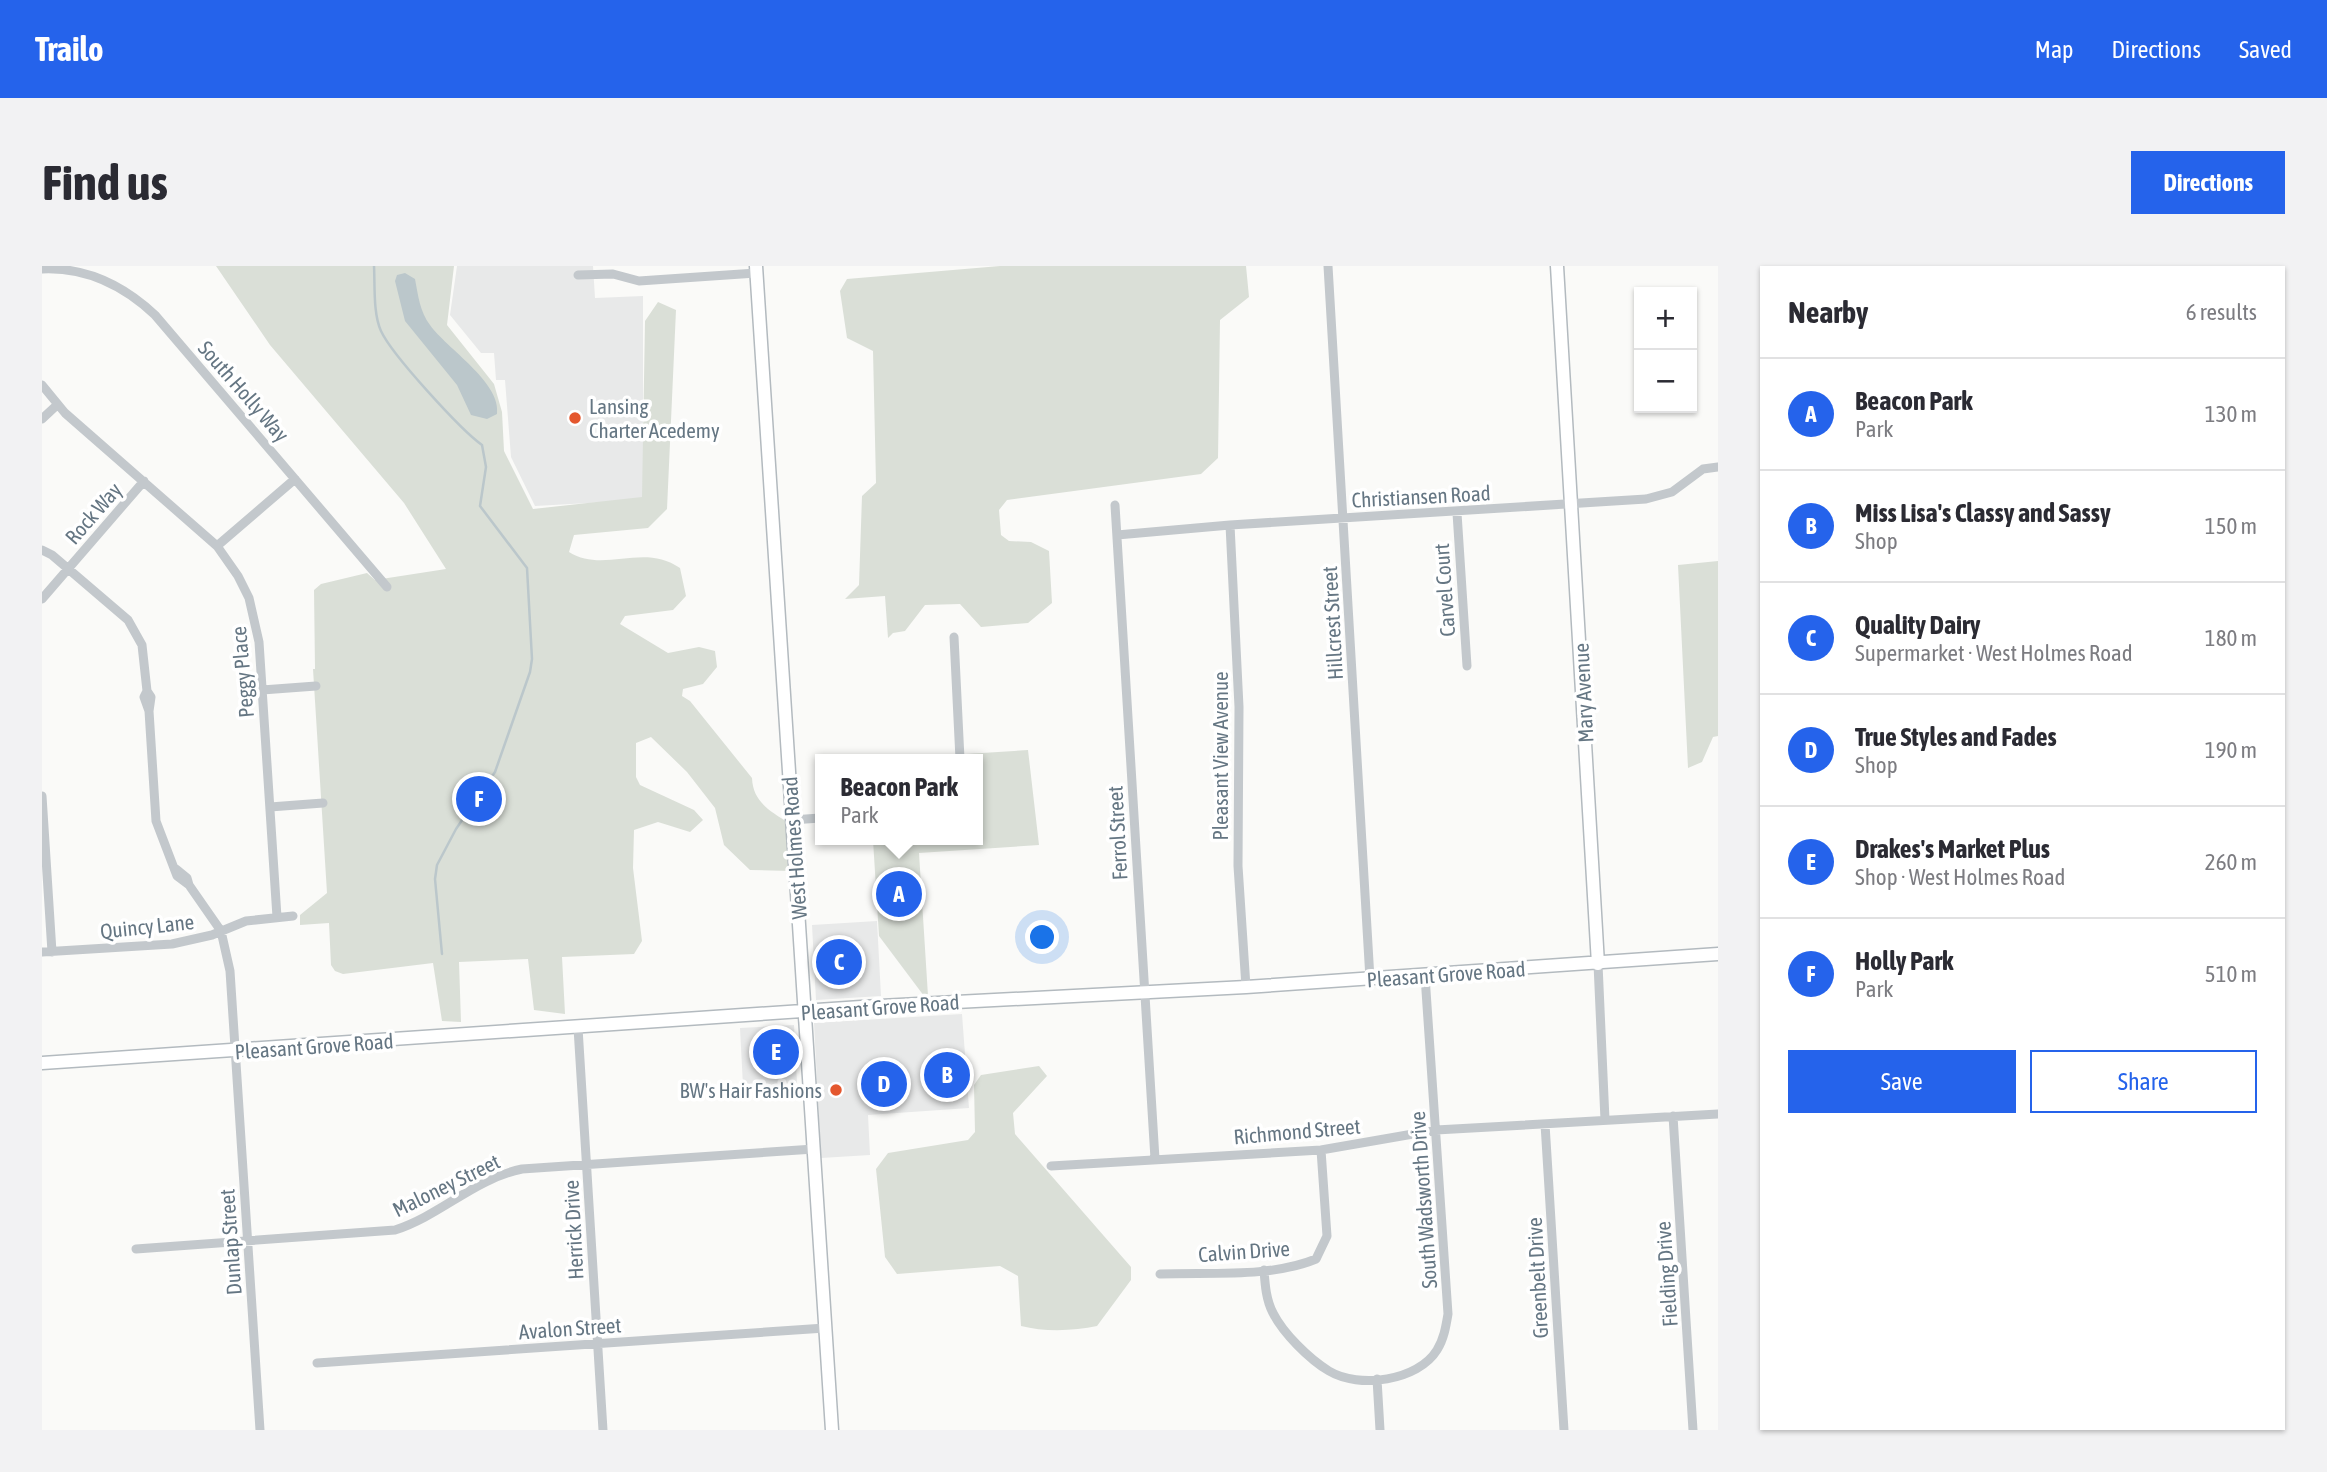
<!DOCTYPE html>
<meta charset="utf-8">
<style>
body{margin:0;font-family:"Asap Condensed",sans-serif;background:#f2f2f3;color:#2b2b33}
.controls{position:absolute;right:21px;top:21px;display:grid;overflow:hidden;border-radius:0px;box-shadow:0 2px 5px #0004}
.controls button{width:63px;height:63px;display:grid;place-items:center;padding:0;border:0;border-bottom:2px solid #e1e1e2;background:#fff;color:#2b2b33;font:35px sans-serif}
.you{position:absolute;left:1001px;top:672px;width:24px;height:24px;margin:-18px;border:5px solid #fff;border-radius:50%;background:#1a73e8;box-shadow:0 0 0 10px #1a73e833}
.badge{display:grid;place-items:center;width:46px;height:46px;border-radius:50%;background:#2563eb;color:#fff;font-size:23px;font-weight:700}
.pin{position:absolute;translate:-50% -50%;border:4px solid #fff;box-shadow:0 2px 7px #0006}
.popup{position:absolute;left:773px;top:488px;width:168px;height:91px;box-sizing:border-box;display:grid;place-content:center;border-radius:0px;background:#fff;filter:drop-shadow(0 2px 5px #0005);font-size:23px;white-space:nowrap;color:#7c7c81}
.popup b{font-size:26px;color:#2b2b33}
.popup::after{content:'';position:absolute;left:50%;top:100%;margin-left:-14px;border:14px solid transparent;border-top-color:#fff}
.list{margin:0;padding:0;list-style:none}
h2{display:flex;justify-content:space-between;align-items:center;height:91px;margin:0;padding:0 28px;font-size:30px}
h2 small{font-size:23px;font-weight:400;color:#7c7c81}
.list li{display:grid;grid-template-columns:46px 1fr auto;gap:21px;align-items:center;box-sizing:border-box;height:112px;padding:0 28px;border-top:2px solid #e1e1e2}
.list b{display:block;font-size:26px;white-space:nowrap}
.list p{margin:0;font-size:23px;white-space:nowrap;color:#7c7c81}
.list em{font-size:23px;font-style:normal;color:#7c7c81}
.actions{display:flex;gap:14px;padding:21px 28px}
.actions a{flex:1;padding:16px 0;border:2px solid #2563eb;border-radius:0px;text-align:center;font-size:24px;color:#2563eb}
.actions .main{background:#2563eb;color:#fff}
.map{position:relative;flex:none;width:1676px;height:1164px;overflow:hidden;border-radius:0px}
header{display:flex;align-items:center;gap:42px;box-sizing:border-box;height:98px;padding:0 35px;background:#2563eb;color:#fff}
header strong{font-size:33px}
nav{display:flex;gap:38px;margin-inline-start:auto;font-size:24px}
.intro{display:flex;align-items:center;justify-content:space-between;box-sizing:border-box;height:168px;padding:0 42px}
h1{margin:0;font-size:49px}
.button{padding:18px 32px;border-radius:0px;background:#2563eb;color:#fff;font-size:24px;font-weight:700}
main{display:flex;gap:42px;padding:0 42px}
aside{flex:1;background:#fff;border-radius:0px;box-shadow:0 2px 5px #0004}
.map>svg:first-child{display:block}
.built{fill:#e8e9e9}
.green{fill:#dadfd7}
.water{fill:#bbc7cb}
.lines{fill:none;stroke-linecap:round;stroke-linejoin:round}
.stream{stroke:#bbc7cb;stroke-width:2.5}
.secondary-casing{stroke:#b3babf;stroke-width:15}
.street{stroke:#c3c8cc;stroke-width:9}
.secondary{stroke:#fff;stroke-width:12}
.poi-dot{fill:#e4572e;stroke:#fff;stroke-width:2.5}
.labels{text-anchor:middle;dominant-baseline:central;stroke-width:7;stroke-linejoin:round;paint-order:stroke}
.street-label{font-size:21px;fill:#657683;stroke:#fff}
.poi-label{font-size:21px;fill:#657683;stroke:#fff;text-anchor:start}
</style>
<header>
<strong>Trailo</strong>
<nav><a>Map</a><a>Directions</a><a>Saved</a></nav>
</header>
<div class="intro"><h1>Find us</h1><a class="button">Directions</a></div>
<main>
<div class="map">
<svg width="1676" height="1164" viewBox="0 0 1676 1164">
<rect width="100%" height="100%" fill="#fafaf8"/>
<path class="built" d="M415,0H551L553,32L601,30V234L493,240L469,191L463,114H454L452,87H439L408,49Z
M835,655L839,730L774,734L770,659Z
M920,748L927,842L826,849L828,889L779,892L772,757Z
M752,759L755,817L701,820L698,762Z"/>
<path class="green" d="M174,0H412L405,59L452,118L460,146L462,185L491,243L600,231L603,55L616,36L634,44L625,243L606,262L532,269L527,286C562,308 601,276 638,302L644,330L631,344L583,350L578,358L626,387L657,381L673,385L675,401L661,418L641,423L640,430L648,435L710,512C711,536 728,545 747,557L749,605L708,604L682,579L673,542L645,506L609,471L594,477V511L598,519L652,544L661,554L648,566L616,556L592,564L591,602L600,675L592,688L520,691L523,748L492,744L486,693L417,696L419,756L400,755L391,697L301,708L293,705L289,699L287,657L258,659V649L285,627L271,403H273L272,324L279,318L325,307L333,314L404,303L362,237L228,79Z
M958,0H1204L1207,31L1178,54L1176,192L1159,208L965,234L957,244L959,269L967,275L989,276L1007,285L1010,337L986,357L939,361L918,338L883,339L863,365L851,367L846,372L843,330L803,333L817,319L820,230L834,217L831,85L805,72L798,25L805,13Z
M1676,295V470L1671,471L1660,496L1646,502L1636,299Z
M986,484L997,579L877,587L886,730H882L837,670L831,574H936V493H924V488Z
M997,800L1005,810L971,847L973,868L1089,1001V1014L1055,1060C1032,1065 1002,1066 979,1060L976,1010L958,1000L855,1008L843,991L834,903L846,887L926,874L933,866L932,819L939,809Z"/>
<path class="water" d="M363,7L373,13C376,29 378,46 388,59C404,82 460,117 455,148L445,153L429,149L415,119L363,55L353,15L355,9Z"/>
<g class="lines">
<path class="stream" d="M332,0C333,19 331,48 339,65C350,89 419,164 440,179L444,201L438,240L485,302L490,393L488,406L453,506L414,563L395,599L393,613L400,688"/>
<defs>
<path id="secondary" d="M714,0L790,1164
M1515,0L1556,698
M0,797L819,741L1204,721L1676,688"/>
</defs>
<use href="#secondary" class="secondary-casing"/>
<path class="street" d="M1286,0L1328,713
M0,3C44,1 81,19 113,49L345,321
M536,9L571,8L597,15L714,7
M0,119L23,147L175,280L196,310L207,332L217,376L235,651
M0,153L15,139
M1073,239L1113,893
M1415,247L1425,400
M1188,259L1197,441L1196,600L1204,721
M1075,269L1188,259L1604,233L1630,226L1661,203L1676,201
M175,280L253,213
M0,284L10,289L86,354L100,379L105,425L109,431L107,445L102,431L105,425
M0,333L102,215
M912,371L918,493
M220,424L274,420
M107,445L114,555L135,610L147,619L145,612L134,603
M0,530L10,686
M228,541L281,537
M750,554L778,552
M147,619L179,665L188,705L218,1164
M0,686L130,678L170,669L204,655L251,650
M1556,698L1563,854
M536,762L561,1164
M1631,850L1651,1164
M1503,858L1522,1164
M1009,900L1279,884L1394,864L1676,848
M94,983L353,964C399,949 432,913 480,903L772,883
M1222,1004C1223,1018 1224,1034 1231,1047C1241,1067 1267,1093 1287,1105C1317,1123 1376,1115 1395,1084C1402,1073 1404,1060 1406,1048L1383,710
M1118,1008C1168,1006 1228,1012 1274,993L1285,970L1279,884
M275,1097L783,1062
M1335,1113L1338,1164"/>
<use href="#secondary" class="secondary"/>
</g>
<g class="poi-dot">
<circle cx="533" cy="152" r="7"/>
<circle cx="794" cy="824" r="7"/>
</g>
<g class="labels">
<g class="street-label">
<text transform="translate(202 125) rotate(49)">South Holly Way</text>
<text transform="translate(1379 230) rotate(-3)">Christiansen Road</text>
<text transform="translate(51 247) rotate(-49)">Rock Way</text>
<text transform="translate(1402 324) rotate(-94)">Carvel Court</text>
<text transform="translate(1290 357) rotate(-93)">Hillcrest Street</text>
<text transform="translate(200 406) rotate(-95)">Peggy Place</text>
<text transform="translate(1541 427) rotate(-93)">Mary Avenue</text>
<text transform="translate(1178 490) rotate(-90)">Pleasant View Avenue</text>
<text transform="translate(1075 567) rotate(-93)">Ferrol Street</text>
<text transform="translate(752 582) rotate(-94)">West Holmes Road</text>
<text transform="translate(105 660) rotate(-6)">Quincy Lane</text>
<text transform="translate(1404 708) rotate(-4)">Pleasant Grove Road</text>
<text transform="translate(838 741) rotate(-4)">Pleasant Grove Road</text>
<text transform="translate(272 780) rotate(-4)">Pleasant Grove Road</text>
<text transform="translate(1255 865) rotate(-5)">Richmond Street</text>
<text transform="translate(404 919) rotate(-26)">Maloney Street</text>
<text transform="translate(1381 934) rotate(-94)">South Wadsworth Drive</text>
<text transform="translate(531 964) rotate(-93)">Herrick Drive</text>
<text transform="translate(188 976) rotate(-94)">Dunlap Street</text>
<text transform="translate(1202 985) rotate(-4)">Calvin Drive</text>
<text transform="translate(1624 1008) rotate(-94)">Fielding Drive</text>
<text transform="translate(1495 1012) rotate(-93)">Greenbelt Drive</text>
<text transform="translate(528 1062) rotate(-4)">Avalon Street</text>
</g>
<g class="poi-label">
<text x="547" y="140">Lansing<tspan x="547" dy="24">Charter Acedemy</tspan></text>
<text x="780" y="824" text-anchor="end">BW's Hair Fashions</text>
</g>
</g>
</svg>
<div class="controls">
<button>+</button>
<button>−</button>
</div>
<div class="you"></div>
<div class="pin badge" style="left:857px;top:628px">A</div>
<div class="popup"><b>Beacon Park</b>Park</div>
<div class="pin badge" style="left:905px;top:809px">B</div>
<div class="pin badge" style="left:797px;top:696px">C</div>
<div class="pin badge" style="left:842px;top:818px">D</div>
<div class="pin badge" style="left:734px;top:786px">E</div>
<div class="pin badge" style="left:437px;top:533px">F</div>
</div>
<aside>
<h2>Nearby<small>6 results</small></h2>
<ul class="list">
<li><span class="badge">A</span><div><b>Beacon Park</b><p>Park</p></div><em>130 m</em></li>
<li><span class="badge">B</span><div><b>Miss Lisa's Classy and Sassy</b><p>Shop</p></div><em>150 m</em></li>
<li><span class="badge">C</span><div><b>Quality Dairy</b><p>Supermarket · West Holmes Road</p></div><em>180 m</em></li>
<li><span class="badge">D</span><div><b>True Styles and Fades</b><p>Shop</p></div><em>190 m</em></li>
<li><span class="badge">E</span><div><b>Drakes's Market Plus</b><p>Shop · West Holmes Road</p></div><em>260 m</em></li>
<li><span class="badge">F</span><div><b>Holly Park</b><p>Park</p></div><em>510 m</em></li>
</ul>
<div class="actions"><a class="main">Save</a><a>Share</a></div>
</aside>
</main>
